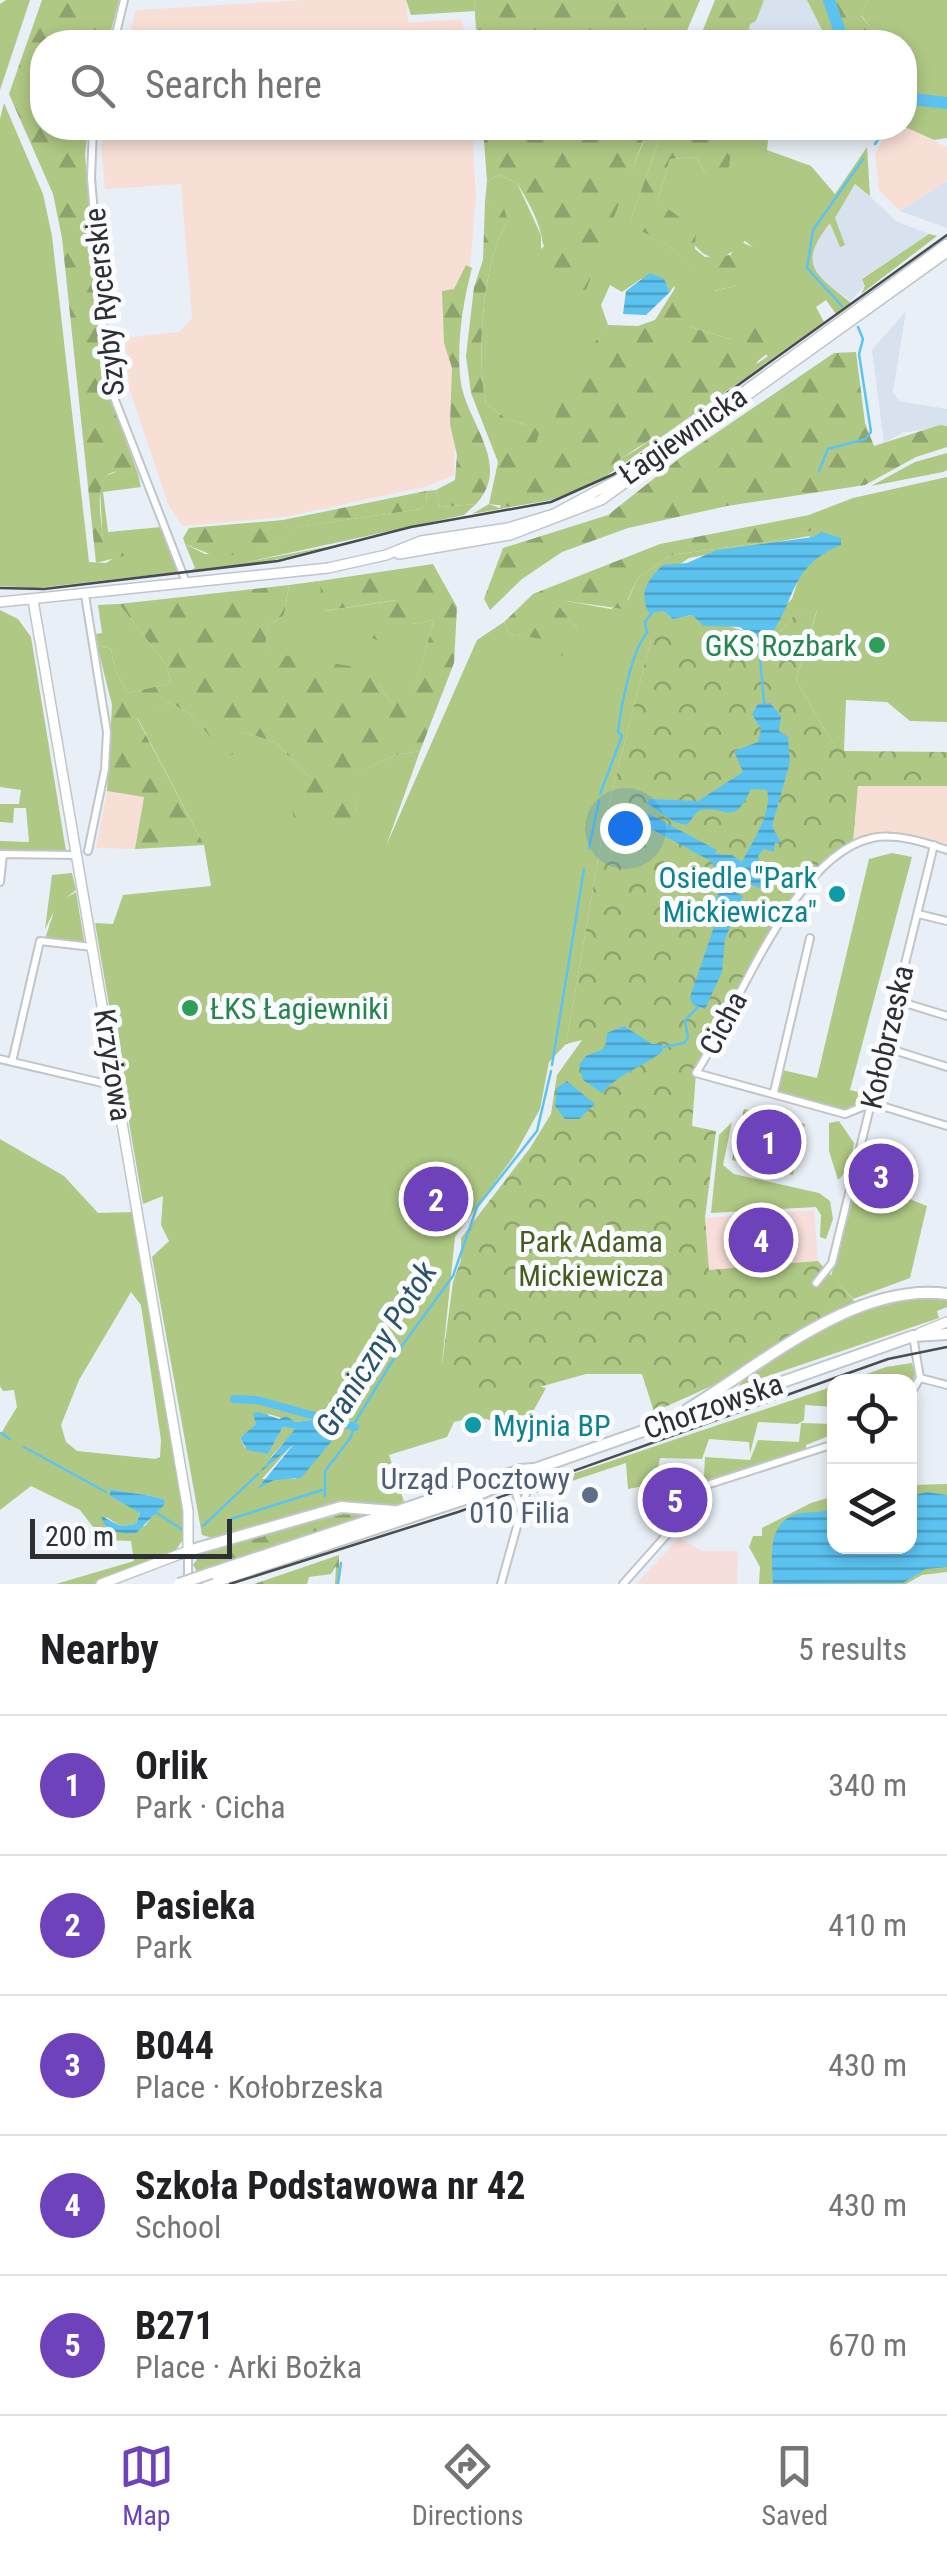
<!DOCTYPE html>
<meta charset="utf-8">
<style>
body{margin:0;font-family:"Roboto Condensed",sans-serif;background:#f6f6f6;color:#202124}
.controls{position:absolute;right:30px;bottom:30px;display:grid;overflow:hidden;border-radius:20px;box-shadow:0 5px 15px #0003}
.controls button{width:90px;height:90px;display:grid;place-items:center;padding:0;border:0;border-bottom:2px solid #e0e0e0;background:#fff;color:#202124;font:50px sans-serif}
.scale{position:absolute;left:30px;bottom:25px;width:202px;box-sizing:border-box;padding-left:10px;border:5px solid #2d2f32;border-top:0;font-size:28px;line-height:35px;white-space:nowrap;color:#2d2f32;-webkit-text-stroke:8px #fafcff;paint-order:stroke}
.you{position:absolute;left:625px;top:828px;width:35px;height:35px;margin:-25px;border:8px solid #fff;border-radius:50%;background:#1a73e8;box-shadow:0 0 0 15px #1a73e833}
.badge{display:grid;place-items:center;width:65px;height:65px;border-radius:50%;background:#6d42ba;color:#fff;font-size:32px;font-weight:700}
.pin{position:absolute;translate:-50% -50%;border:5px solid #fff;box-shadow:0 2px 10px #0006}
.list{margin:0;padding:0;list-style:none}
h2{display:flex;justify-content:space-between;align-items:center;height:130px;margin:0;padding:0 40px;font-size:42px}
h2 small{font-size:32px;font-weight:400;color:#757577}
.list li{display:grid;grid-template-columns:65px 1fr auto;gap:30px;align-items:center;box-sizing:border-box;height:140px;padding:0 40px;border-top:2px solid #e0e0e0}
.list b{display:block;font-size:38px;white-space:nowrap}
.list p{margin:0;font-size:32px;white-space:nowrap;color:#757577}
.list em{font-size:32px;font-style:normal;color:#757577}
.icon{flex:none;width:55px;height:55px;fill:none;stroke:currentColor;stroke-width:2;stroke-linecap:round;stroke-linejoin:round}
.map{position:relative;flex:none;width:947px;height:1584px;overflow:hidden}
.search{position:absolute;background:#fff;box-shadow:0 5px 15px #0003;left:30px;right:30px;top:30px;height:110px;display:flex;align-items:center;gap:25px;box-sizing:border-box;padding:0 35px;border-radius:40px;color:#757577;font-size:38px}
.sheet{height:830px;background:#fff}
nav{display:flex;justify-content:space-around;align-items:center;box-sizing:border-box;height:140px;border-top:2px solid #e0e0e0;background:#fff;font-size:28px;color:#757577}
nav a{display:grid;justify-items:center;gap:5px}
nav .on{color:#6d42ba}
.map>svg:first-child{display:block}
.built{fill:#d7e2ee}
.industrial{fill:#f7dfd5}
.education{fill:#f8deda}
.green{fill:#afc884;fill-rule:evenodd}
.forest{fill:url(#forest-firs)}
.park{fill:url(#park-crowns)}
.water{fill:url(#water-rules)}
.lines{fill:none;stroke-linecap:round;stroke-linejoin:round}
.stream{stroke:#5cc3f1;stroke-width:2.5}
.canal{stroke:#5cc3f1;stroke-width:8}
.river{stroke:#5cc3f1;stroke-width:12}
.street-casing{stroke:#bfc5cb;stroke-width:10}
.secondary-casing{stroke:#bfc5cb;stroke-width:12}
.primary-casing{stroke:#bfc5cb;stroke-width:14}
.street{stroke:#fff;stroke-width:6}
.secondary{stroke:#fff;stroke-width:9}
.primary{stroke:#fff;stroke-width:10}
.tram{stroke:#494c50;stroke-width:2.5}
.primary-bridge-casing{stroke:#bfc5cb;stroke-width:14;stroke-linecap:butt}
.primary-bridge{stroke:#fff;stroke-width:10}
.leisure-dot{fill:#2e9e5b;stroke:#fafcff;stroke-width:4}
.culture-dot{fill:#0f9aa8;stroke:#fafcff;stroke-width:4}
.service-dot{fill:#5c6f8a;stroke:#fafcff;stroke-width:4}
.labels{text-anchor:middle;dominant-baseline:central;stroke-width:10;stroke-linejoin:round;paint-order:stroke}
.street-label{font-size:30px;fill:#2d2f32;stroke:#fafcff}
.leisure-label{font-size:30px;fill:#27864d;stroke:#fafcff;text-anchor:end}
.culture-label{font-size:30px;fill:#0d838f;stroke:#fafcff;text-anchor:end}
.park-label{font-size:30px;fill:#485c20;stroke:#fafcff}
.service-label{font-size:30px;fill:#4e5e75;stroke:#fafcff;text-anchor:end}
.water-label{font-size:32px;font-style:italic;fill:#2a5569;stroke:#fafcff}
</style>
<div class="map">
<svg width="947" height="1584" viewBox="0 0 947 1584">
<defs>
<pattern id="forest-firs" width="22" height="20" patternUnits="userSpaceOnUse" patternTransform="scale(2.5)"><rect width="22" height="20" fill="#afc884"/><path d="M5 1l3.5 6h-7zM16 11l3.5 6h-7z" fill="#8fa36d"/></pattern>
<pattern id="park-crowns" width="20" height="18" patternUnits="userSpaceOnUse" patternTransform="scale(2.5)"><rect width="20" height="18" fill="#afc884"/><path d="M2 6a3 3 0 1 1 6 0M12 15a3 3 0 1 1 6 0" fill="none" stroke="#8fa36d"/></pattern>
<pattern id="water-rules" width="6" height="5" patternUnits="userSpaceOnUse" patternTransform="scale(2.5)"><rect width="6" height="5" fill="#5cc3f1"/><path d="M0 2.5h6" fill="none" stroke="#4c9fc4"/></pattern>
</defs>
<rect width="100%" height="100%" fill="#e9eff6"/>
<path class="built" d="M764,0H807L828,42H747L750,23L756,21Z
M947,181V228L900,211Z
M856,183L896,221L929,234L862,278L865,285L851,301L816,276L811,264L816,240L830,222L840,247L835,218Z
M906,311L893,392L899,401L947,409V426L902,433L884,443L872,350Z"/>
<path class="industrial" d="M305,0H406L408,23L461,19L468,42H127L136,10Z
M905,127L947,147V181L900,211L879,190L875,154L888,128Z
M105,128H472L476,196L470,267L459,294L454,475L425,487L284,517L182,526L168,504L129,388L125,338L179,332L192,318L181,184L105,189L101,146Z
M858,786H947V847L896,834L871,835L853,842Z
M107,791L144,797L135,849L96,848Z"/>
<path class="education" d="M814,1210L818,1261L709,1270L705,1218Z
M679,1538L702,1551H738L737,1584H636Z"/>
<path class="green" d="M6,0H30L0,90V4Z
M406,0H474L475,11L411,15Z
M868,0H947V138L934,140L905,127L904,42H882L861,15Z
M4,103L43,194L52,236L89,562L106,563L131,547L103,548L100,487L106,476L118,471L138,474L141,487L103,492L108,532L162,527L178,572L37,588L0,586V119Z
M649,128H663L630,222L665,242L714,291L735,286L755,249L745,241C708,278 696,246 674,216C669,210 662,207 657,201L670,159L697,157L705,173L721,128H781L768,140L767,150L811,166L835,194L867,147L870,196L855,184L835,218L845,245L840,247L830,223C795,267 818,275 851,303L836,314L826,300L816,307L824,322L599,481L551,500L472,514L489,504L500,508L527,425L507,419L486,404C476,358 482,260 508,221L492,201L485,202L487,181L499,175L517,183L541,235V249L631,172ZM641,279L667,285L670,292L674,286L690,327L730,339L743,335L768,356L636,450L555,495C567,439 571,370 608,325L601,305L610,285L622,292Z
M929,234L937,236L861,294L865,286L862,279Z
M947,453V470L943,472L871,486L915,462Z
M947,477V722L910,721L887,702L846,700L844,751L832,742L796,680L817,611L793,617L764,651C716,629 704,626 651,639L605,820L566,1044L549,1062L540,1109L514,1156L455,1237L442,1363L546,1388L520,1435C501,1424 481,1411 464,1424L462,1420L454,1422L447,1437L389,1455L405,1505L336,1502L216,1539L202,1535L152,1257L169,1241L161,1225L163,1196L143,1204L95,923L113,924L123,895L211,886L204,845L137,717L169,702L190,714L228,756L243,732L275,742L309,777L357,811L348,777L396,755L420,751L386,846L477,640L504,622L509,634L556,640L561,653L578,630L559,606L566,601L611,609L628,600L638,578L671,555L768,542L810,531L809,515L853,498ZM809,536L822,552L801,571L792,599L754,634L692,615L673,619L663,611L680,564L689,558ZM269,1414L294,1422L310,1420L337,1435L295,1479H262L293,1444L270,1458L296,1429L283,1427L268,1454L245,1448L240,1438Z
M436,490L440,507L476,504L464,515L247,562L336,545L266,562L191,570L195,568L185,544L205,554L267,550L297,527L421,509L427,503L426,491Z
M319,581L325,611L397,600L412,624L434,620L413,696L390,702L380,685L263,652L268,626L284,615L289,585Z
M119,604L166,664L171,683L128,693L115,670L111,649L97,645L96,634L102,633L98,605Z
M0,610L18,619L31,637L66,851L0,850V841L29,842L26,808H14L13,823L0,822V804H19L21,790L0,787Z
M892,853L912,857L850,1090L871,1095L868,1108L845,1111L777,1091L782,1070L817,1078L869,859Z
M72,873L76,890L66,898L76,892L85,946L45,939L54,911L45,929L52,875Z
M839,1121L854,1143L850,1168L838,1180L829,1151V1123Z
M732,1122L723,1165L734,1174L819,1193L830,1201L833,1219L826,1239L820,1237L821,1215L816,1207L711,1213L719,1135Z
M0,1139L64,1176L98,1213L134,1212L189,1531L171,1557L102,1584H56L134,1561L131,1541L103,1540L80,1510L31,1486L0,1510V1435L17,1407L14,1390L3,1391L0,1386ZM131,1292L141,1305L161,1440L160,1457L155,1459L77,1451L66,1442L61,1425L79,1380ZM109,1489C129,1494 146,1493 165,1500L145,1526L107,1528L106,1517L121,1526L136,1524L140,1512L110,1496Z
M859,1179L927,1206L910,1278L853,1299L831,1276Z
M907,1298H947V1307L937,1311L939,1318L738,1386C780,1344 849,1313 907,1298Z
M912,1363L915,1375L910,1387V1382L847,1381L886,1367Z
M834,1386V1407L805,1405L804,1420L798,1424L758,1422L750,1454L749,1442L709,1439L702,1459L660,1458L655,1484L628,1489L626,1463L536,1493L534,1487Z
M801,1423L834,1424V1434L806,1445V1449C755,1465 710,1486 657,1485V1475L704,1476L705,1457L750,1460L758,1440L799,1442Z
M947,1484V1572L922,1575L906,1584H759L760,1567L749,1547L753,1536H762V1528L811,1503L834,1496V1546H910V1485Z"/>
<path class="forest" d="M42,0H119L108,42H42V128H88L85,155L105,384L138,474C130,474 121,471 114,472C90,478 104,529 103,547H131L135,553L96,563L62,238L53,194L9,94Z
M474,0H700L682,42H477Z
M715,0H764L756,21L750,24L747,42L731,36L726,42H698Z
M807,0H868L861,16L883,42H868L852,31L840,42H828Z
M483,128H648L586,290C555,289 546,258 541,234C537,216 526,198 517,183L499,175L487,181Z
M663,128H721L731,150L729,167L715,178L705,173L697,157L670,159L657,201L696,229L695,249L705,257L731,255L737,240L761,251L735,286L713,291L665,242L632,227L630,222Z
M501,199L508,221C482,260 476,358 486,404L507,419L527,425L539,418L544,421L511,507L489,504L498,462L471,393L466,356L474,287L483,260L485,202Z
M466,265L472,268C463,301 457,341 460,376C463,420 514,463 476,504L440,507L436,490L455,480L457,455L450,424L452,368L444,343L442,291L454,289Z
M677,285L688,292L690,327L730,339L754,325L772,332L777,346L758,361L750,375L580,485L555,495L524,499C545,442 569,371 608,325L638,326L655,320Z
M856,352L865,423L874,446L940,425L947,426V447L916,457L865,485L727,506L628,528L562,552L522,579L490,610L484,599L503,548L608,515L681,457L834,353Z
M426,491L427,504L421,509L298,527L267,550L217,557L185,544L183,538L189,528L283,520Z
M809,515L811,531L768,542L671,555L638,578L623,609L566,601L559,606L578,630L561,657L556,641L509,634L504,622L533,594L660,544Z
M433,564L457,607L454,663L420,751L396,755L349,777L357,811L349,821L298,830L288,797L308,776L275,742L243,732L237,752L228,757L190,714L169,702L137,718L204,845L135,849L144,797L107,791L112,705L97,645L111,649L115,670L128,693L171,683L166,664L119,604L289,585L284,615L268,626L264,652L380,671V685L390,702L413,695L434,620L412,624L411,641L396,649L372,638L396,600L324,611L319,581Z
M354,1511L378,1512L198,1573L193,1565L202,1552Z
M339,1555V1584H335L336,1566L331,1574L309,1577L307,1584H254Z"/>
<path class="park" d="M817,610L796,680L832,742L845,751L947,752V786H858L853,842L787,912L696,1073L692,1126L716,1131L705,1218L709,1270L818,1261L855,1302L729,1378L654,1412L642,1374H586L496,1399L442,1364L453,1282L461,1260V1238L530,1148L551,1114L557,1075L582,1040L566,1044L605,820L651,639L661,623L743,636L764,651L793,617Z
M744,1109L805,1124L793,1175L732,1160Z"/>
<path class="water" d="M650,273L664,279L670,292L646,315L623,314L626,291Z
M821,532L841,538V545C785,568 799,603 763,645L740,627L704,626L692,615L673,619L663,611L649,613C638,593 648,579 663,565L687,563L717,550L813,537Z
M770,703L781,716L779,731L788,737L790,762L772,826L782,845L775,842L774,852L764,849L758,856L763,889L739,881L722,867L631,818L626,809L649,814L717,850L715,854L732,855L742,862C751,843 773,813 767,790L751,789C732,831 725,802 698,811L687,825L674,822L647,803L649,799L698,801L743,772L734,751L758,742L761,729L752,714L758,704Z
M722,887L743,896L725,939L722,972L705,1009L692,1004L690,997L718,915L715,900Z
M624,1026L652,1044H662L663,1051C643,1067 620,1073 602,1093L583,1080L579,1065L586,1056L605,1048L607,1033Z
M567,1081L595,1104L579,1119H565L555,1106L557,1088Z
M259,1412L279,1419L286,1416L295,1422L310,1420L333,1428L337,1435L301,1478L274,1480L257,1489L293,1445L258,1474L295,1429L283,1427L268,1454L247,1450L240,1438L256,1424L253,1413Z
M109,1489C129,1494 147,1493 165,1500L164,1505L136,1533C122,1534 105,1533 101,1516L121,1526L136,1524L140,1513L110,1496Z
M927,1492L947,1495V1567L926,1569L903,1583L773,1584C772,1559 766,1523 797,1514C812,1510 819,1516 834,1506V1546H910V1496Z"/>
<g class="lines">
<path class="stream" d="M875,144L886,128
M842,306L807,268L813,230L863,159
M819,471L828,449L865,439L871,432L859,354L863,339L858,327
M759,645L764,703
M600,794L622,736L618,732C621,706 632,649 647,633L645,622L652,613
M589,848L599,801
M713,863L720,875
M664,1047L684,1043L688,1038L685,1020L698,1007
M552,1065L584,869
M1,1433L10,1439
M24,1447L106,1492
M325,1496V1471L351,1437L355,1422L401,1347L453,1276L477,1207L537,1131L551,1071
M157,1513L183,1530
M231,1519L322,1490
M203,1526L258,1474
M338,1584L341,1563"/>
<path class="canal" d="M234,1399L257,1400L355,1427"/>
<path class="river" d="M829,0L840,32L849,42
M904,98L947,103"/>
<defs>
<path id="street" d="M114,42L124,0
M93,128L91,178L108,382L186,582
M85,595L107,732L105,769L88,851
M947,850C924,842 896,833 872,838C793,855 737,1010 696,1073L845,1114L872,1103L947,1126
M0,854L76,855
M0,882L3,854
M918,914L947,921
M895,1000L947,1016
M884,1047L947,1067
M0,1059L115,1086
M12,1062L40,941L92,947
M774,1092L810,938
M816,1283L832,1263L934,845
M913,1336L920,1378
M920,1378L947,1385
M910,1395L920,1378
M511,1476L520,1507
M188,1583V1551
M501,1584L526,1494L522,1474
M623,1584L678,1522L688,1491L834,1444"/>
<path id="secondary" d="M399,554L510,535L601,500L947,252
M33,600L188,1511V1551L101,1584
M0,602L328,568L386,555L421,541L508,528L554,514L636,470L947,244
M920,1333L947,1322"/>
<path id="primary" d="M688,1409C763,1364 854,1282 947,1294
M188,1551L341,1507L393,1511
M211,1573L521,1470L533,1469
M208,1584L477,1495L535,1469L913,1336L947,1334"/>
</defs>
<use href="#street" class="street-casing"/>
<use href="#secondary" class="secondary-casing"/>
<use href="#primary" class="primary-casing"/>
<use href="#street" class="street"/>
<use href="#secondary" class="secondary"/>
<use href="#primary" class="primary"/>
<path class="tram" d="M0,588L44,589L278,561L411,527L551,502L614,474L947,235
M230,1584L458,1512L888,1359L947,1347"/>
<defs>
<path id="primary-bridge" d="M179,1584L211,1573"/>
</defs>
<use href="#primary-bridge" class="primary-bridge-casing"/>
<use href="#primary-bridge" class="primary-bridge"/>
</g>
<g class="leisure-dot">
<circle cx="877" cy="645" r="10"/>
<circle cx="190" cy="1008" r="10"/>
</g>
<g class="culture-dot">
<circle cx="837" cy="894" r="10"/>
<circle cx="473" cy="1425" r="10"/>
</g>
<circle class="service-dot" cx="590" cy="1495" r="10"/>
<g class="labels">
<g class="street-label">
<text transform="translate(104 302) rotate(-96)">Szyby Rycerskie</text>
<text transform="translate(683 435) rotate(-35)">Łagiewnicka</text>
<text transform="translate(723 1023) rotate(-62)">Cicha</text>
<text transform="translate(887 1037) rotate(-77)">Kołobrzeska</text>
<text transform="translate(113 1065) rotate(81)">Krzyżowa</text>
<text transform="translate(713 1406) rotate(-19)">Chorzowska</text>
</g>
<g class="leisure-label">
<text x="857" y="645">GKS Rozbark</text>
<text x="210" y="1008" text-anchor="start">ŁKS Łagiewniki</text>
</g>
<g class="culture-label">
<text x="817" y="877">Osiedle "Park<tspan x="817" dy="34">Mickiewicza"</tspan></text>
<text x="493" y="1425" text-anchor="start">Myjnia BP</text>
</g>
<g class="park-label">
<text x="591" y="1241">Park Adama<tspan x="591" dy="34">Mickiewicza</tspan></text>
</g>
<g class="service-label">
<text x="570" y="1478">Urząd Pocztowy<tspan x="570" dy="34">010 Filia</tspan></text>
</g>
<g class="water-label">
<text transform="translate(376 1349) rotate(-58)">Graniczny Potok</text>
</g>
</g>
</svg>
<div class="controls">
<button><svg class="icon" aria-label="locate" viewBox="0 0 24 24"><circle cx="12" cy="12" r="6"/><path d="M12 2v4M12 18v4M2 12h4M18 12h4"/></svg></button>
<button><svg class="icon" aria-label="layers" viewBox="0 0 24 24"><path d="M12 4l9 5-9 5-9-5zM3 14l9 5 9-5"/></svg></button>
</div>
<div class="scale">200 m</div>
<div class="you"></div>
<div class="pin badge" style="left:769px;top:1142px">1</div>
<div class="pin badge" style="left:436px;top:1199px">2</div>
<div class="pin badge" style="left:881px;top:1176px">3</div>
<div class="pin badge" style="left:761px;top:1240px">4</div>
<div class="pin badge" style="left:675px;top:1500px">5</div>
<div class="search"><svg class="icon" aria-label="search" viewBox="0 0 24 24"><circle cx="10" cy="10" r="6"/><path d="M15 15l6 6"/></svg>Search here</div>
</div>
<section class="sheet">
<h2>Nearby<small>5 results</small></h2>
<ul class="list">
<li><span class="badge">1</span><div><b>Orlik</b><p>Park · Cicha</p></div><em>340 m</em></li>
<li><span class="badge">2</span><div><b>Pasieka</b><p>Park</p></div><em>410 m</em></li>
<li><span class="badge">3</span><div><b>B044</b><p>Place · Kołobrzeska</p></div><em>430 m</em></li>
<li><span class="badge">4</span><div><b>Szkoła Podstawowa nr 42</b><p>School</p></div><em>430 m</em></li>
<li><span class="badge">5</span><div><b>B271</b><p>Place · Arki Bożka</p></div><em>670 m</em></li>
</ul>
</section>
<nav>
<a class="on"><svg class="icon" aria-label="map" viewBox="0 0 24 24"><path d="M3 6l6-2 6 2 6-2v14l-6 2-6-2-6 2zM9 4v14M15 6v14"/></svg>Map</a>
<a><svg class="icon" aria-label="directions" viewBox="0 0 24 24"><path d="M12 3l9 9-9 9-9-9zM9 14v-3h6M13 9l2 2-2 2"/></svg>Directions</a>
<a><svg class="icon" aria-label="saved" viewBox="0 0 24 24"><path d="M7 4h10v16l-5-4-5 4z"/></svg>Saved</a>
</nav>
